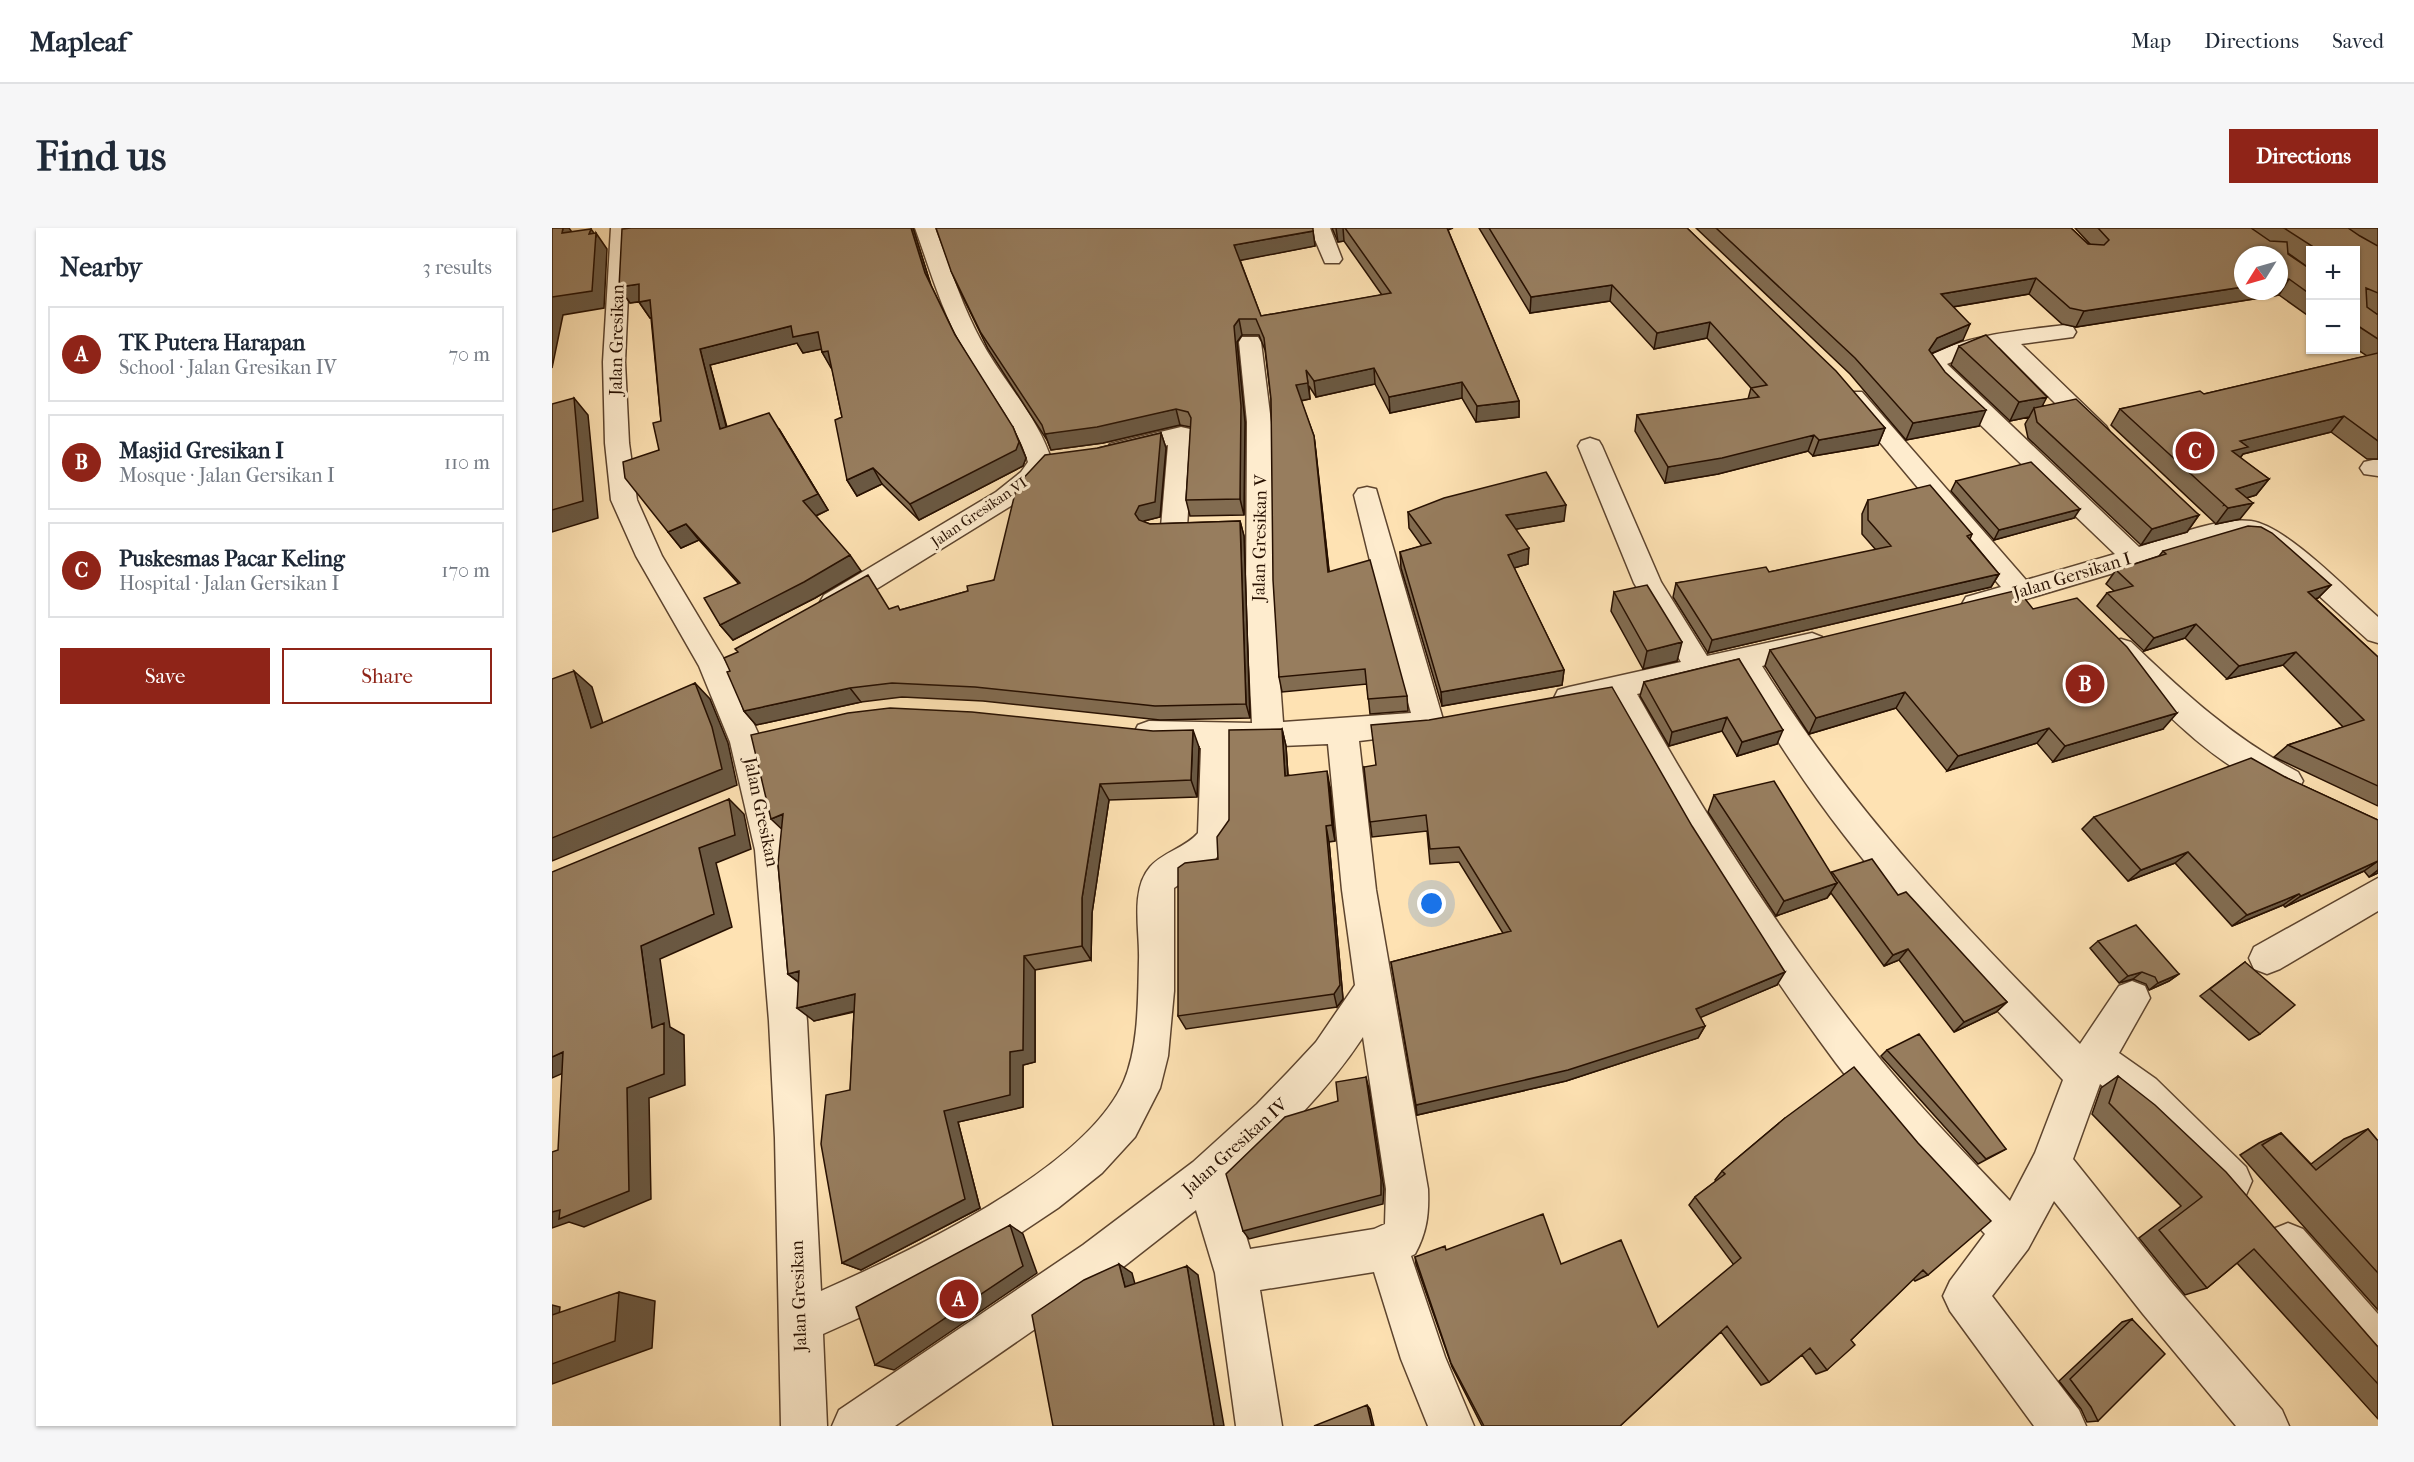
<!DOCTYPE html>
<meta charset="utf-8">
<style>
body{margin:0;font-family:"IM FELL French Canon",serif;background:#f6f6f7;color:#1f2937}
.controls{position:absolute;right:18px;top:18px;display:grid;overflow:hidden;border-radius:0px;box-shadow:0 2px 4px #0004}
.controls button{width:54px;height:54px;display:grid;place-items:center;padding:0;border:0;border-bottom:2px solid #e0e1e3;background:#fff;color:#1f2937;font:30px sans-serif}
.compass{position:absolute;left:1682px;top:18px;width:54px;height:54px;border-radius:50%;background:#fff;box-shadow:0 2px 4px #0004;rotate:233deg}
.you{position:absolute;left:880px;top:676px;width:21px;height:21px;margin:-15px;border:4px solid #fff;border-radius:50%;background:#1a73e8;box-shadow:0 0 0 9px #1a73e833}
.badge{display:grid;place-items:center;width:39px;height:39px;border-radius:50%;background:#8f2418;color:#fff;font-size:20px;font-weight:700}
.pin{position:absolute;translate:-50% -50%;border:3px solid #fff;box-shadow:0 2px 6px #0006}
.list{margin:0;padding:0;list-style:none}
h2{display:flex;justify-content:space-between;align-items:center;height:78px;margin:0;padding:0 24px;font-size:26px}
h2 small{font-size:20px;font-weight:400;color:#747a83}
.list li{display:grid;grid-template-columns:39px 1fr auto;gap:18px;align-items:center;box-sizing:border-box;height:96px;margin:0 12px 12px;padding:0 12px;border:2px solid #e0e1e3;border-radius:0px}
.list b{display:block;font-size:22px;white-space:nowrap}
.list p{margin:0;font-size:20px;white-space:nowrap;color:#747a83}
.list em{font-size:20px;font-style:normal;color:#747a83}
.actions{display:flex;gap:12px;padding:18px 24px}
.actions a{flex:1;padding:14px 0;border:2px solid #8f2418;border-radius:0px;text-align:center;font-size:21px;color:#8f2418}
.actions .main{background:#8f2418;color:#fff}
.map{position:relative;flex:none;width:1826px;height:1198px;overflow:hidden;border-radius:0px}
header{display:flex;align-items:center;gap:36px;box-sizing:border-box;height:84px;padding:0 30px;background:#fff;border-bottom:2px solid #e0e1e3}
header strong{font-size:28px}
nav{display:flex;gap:33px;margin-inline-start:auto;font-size:21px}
.intro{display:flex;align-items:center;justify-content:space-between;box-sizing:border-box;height:144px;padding:0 36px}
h1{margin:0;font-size:42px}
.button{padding:15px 27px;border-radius:0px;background:#8f2418;color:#fff;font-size:21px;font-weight:700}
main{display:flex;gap:36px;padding:0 36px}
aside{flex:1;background:#fff;border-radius:0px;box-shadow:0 2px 4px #0004}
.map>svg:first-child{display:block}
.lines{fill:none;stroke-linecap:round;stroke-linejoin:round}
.minor-casing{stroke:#5d442e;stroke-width:3}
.minor{fill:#feecce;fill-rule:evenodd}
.wall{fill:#826c51;stroke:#271001;stroke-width:1.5}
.shaded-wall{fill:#6a5842;stroke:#271001;stroke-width:1.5}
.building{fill:#977d5e;stroke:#271001;stroke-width:1.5}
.labels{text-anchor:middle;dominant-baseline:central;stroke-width:6;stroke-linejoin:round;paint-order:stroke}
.far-street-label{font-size:15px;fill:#271001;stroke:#feecce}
.street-label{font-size:18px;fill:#271001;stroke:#feecce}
</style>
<header>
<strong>Mapleaf</strong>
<nav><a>Map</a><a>Directions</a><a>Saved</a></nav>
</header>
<div class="intro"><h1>Find us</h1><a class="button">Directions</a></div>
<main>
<aside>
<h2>Nearby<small>3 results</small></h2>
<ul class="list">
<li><span class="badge">A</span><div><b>TK Putera Harapan</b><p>School · Jalan Gresikan IV</p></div><em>70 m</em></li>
<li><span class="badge">B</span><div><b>Masjid Gresikan I</b><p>Mosque · Jalan Gersikan I</p></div><em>110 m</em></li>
<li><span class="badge">C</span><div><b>Puskesmas Pacar Keling</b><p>Hospital · Jalan Gersikan I</p></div><em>170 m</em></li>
</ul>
<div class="actions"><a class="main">Save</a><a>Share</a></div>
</aside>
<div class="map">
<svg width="1826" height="1198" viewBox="0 0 1826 1198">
<rect width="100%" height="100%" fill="#fee2b3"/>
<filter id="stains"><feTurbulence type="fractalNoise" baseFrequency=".00333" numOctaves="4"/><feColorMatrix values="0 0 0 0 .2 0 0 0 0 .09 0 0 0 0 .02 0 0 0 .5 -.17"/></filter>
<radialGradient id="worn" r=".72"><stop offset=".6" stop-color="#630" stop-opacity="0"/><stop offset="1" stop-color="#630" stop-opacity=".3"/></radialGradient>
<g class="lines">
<defs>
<path id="minor" d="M59,0H79L73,134L77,215L85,272L110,328L176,438L210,514L237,622L255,793L269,1063C355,1025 534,941 572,853C587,818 586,770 587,732C588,703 578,662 598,639C611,624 633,620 646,605L649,520L597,517L586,513L582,505L586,497L597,493L700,495L694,372L695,194L687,114L690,109H706L709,114L719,194L722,372L731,494L859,485L832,390L802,267L806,261L815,259L824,261L892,495L888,503L877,507L872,505L807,513L824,662L876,961C877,986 875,1004 863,1026L859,1028L893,1129L922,1198H876L849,1131L822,1044L708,1062L730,1198H684L663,1045L644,982L561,1047L343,1198H280L287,1182L531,1017L641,934L705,876L736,844L764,814L803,757L790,662L776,516L680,520V608L662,633L622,660V763L616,828L608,860L583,909L550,945L506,980L455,1014L349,1071L271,1106L275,1198H229L223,910L217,793L203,622L178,514L147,438L84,328L59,272L53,215L51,134ZM811,809L834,961L833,996L822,1001L698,1021L678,955C727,910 774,865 811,809Z
M363,0H383C399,41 412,85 435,123C457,160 488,193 500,234L487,256L462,276L292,381L282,384L272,381L268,374L272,367L444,264L469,244L476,234C464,193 434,160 413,123C390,85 378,41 363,0Z
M758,0H778L790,31L787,35H773Z
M1513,97L1521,99L1524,104L1521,109L1469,116L1554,198L1557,203L1554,208L1545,210L1536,208L1447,119L1421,125L1395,136L1587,319C1619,309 1666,289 1699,293C1735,298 1797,364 1826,389V415L1816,412L1714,320L1694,311L1673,312L1424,386L1414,383L1410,376L1414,369L1449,359L1290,169L1294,164H1310L1474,352L1563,326L1388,158L1372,137L1376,128C1418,106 1466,103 1513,97Z
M629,199L638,201L641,206L635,299L631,305L622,308L613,305L609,299L616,217L567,229L558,226L555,221L558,216Z
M1038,210L1047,213L1050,218L1109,354L1155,428L1260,405L1270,409L1274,416L1270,423L1210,438C1301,584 1409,695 1528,816L1567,758L1580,753L1593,758L1598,770L1567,825L1604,851L1694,939L1700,953L1694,967L1680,973L1666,967L1576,877L1548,856L1521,931L1621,1056L1730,1182L1737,1198H1684L1591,1086L1502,973L1476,1021L1440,1068L1527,1182L1534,1198H1482L1398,1083L1391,1068L1398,1053L1433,1006C1381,951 1329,895 1284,835C1198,720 1125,598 1058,472L1017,481L1006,478L1002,470L1006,462L1017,459L1129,434L1082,355L1026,218L1029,213ZM1183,444C1217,500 1252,556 1292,607C1359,694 1436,772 1511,852L1483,925L1458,973C1408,920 1357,868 1312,811C1226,703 1152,586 1085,466Z
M1821,232H1826V248L1812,246L1808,240L1812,234Z
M1569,411L1579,414C1631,464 1682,511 1746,544L1751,553L1746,562L1735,566C1665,543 1609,480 1559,430L1554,422L1559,414Z
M1826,650V683L1728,741L1715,746L1702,741L1697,730L1702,719Z
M1736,995L1751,1001L1826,1086V1141L1810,1135L1721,1031L1715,1016L1721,1001Z"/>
</defs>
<use href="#minor" class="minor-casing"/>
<use href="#minor" class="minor"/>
</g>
<path class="wall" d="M79,0H361L379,57L403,107L468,215L474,230L471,238L367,292L330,256L305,268L295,252L290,189L280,140L270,124L269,121L251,125L245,115L158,137L175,199L227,201L276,282L264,288L309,343L263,370L181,412L168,397L186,355L147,312L129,320L116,304L107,222L109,193L99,90H98L87,74L78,75L67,59Z
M780,0H901L896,2L967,173V189L924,194L910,170L838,185L823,156L764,169L757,158L758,171L749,173L762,208L777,344L855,468L856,483L818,486L815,456L730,464L727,449L719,171L713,122L707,107H690L685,114L693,194L692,287L638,288L634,272L639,199L628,197L551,215L499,222L495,212L436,121L406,59L399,43L761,3L763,18L688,32L709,88L830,67L792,13L786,14Z
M927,0H1135L1333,200L1326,217L1261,228L1256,223L1166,246L1113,255L1083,203L1085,187L1196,171L1199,160L1155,110L1102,121L1058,73L978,85Z
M1144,0H1519L1536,16H1538L1523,0H1826V87L1823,85L1826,87V231H1815L1779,204L1691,226L1688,230L1717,251L1704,267L1694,270L1688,291L1664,296L1559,197L1568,181L1652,166L1815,128L1803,120V22H1758V41L1736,25L1758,41V89L1727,67L1524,99L1510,96L1477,66L1401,79L1411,112L1379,126L1427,198L1354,212L1298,146Z
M1407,118L1647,287L1635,304L1589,317L1476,210L1473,196L1477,189L1458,193L1399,137Z
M609,205L614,220L608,289L592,293V294L598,296L688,293L692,308L698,490L608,492L431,473L350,469L309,474L204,497L192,483L178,443L186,424L337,381L348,382L416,363L442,352L546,220Z
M1404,253L1522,290L1442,312L1399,263Z
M1316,272L1420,306L1418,311L1447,346L1439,359L1156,425L1121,369L1124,355L1217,344L1324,322L1310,306V286Z
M856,284L1012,293L964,301L976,336L962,340L1012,442L1010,457L890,478L849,340L848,324L870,318L857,300Z
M1611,323L1779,357L1766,370L1764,371L1826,429V578L1722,529L1736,517L1791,499L1731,437L1675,451L1633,410L1592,423L1545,378L1555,365L1562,363L1554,356L1564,342L1607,328Z
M1062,364L1125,433L1091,441L1059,383Z
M1481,381L1611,501L1501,534L1485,515L1395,543L1344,480L1257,506L1213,438L1218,422Z
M1187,431L1225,516L1185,528L1170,503L1117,518L1088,468L1092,454Z
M730,501L734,518L736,547L778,559L783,613L777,614L791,771L785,779L634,801L626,788L677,592Z
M647,519L645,569L557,572L540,685L539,732L483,742V834L471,837V879L406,894L428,980L309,1042L290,1035L302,784L262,793L246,754L236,746L226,636Z
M812,539L1225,757L1148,789L1153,798L1146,810L1014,853L865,887L839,734L951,705L907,634L878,636L875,603L820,609Z
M1733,549L1826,592V645L1817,649L1812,643L1733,679L1731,677L1680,698L1623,635L1576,653L1530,601L1542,589Z
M1162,567L1279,646L1280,644L1346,667L1455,774L1444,784L1402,804L1347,732L1332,738L1279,665L1275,670L1224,688L1156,584Z
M1546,713L1627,746L1617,753L1597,762L1594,756L1581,751L1567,755L1538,720Z
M1693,734L1708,806L1697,812L1648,768Z
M1335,822L1454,921L1426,936L1329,828Z
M1566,848L1826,1119V1191L1685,1035L1655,1060L1633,1067L1587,1010L1629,978L1540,886L1549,860Z
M1233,890L1376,1047L1363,1053L1361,1051L1299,1112L1275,1142L1264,1146L1250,1127L1217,1154L1209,1157L1169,1104L1068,1198H930L900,1139L864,1036L863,1029L894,1022L1009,1036L1106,1099L1182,1037L1137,977L1143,969L1164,953L1163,952L1170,943Z
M1816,901L1826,913V1082L1688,927L1707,915L1729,905L1759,936L1792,911Z
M1580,1091L1546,1193L1535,1194L1529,1181L1507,1153L1570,1094Z"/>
<path class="shaded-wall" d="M11,0H17L25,11L10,5Z
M359,0H361L380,61L373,45Z
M784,0H791L792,13L786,14Z
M39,1L44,8V5L55,21L52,80L11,87L0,140V69L37,6Z
M761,3L763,18L685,33L682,17Z
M1484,50L1477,66L1382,82L1389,66Z
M1737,51L1727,67L1524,99L1532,83L1691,59V63H1727V53Z
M87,56L97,72L78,75L67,59Z
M1060,57L1058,73L978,85L979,69Z
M98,72L108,88L98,90L87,74Z
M687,91L690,107L685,114L693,194L692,287L688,271L682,98Z
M1158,94L1155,110L1102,121L1105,105Z
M1418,96L1411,112L1378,126L1377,122L1385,110Z
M239,98L266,104L275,120L251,125L245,115L158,137L179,217L168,201L148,121Z
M276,123L285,139L279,140L270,124Z
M822,140L823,156L764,169L762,153Z
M754,142L758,171L747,173L744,157Z
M910,154V170L838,185L837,169Z
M1495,169L1485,188L1482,180L1477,189L1458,193L1467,174Z
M22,170L36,187L46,290L0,304V282Z
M967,173V189L924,194L925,178Z
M624,181L628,197L551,215L499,222L493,206Z
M1434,182L1427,198L1354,212L1361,195Z
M1792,188L1779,204L1691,226L1684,235L1668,239L1688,213Z
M461,199L474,230L471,238L367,292L358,276Z
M1333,200L1326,217L1261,228L1267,212Z
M227,201L276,282L261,289L251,273Z
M609,205L614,220L608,289L592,293L588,301L583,286Z
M1262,207L1256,223L1166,246L1113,255L1116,239Z
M762,208L764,224L779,360L776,344Z
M321,240L330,256L305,268L295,252Z
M1717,251L1704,267L1672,277L1684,261Z
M1701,275L1688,291L1664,296L1676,280Z
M1014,277L1012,293L953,303L954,287Z
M1528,281L1522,290L1442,312L1447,302Z
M1647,287L1635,304L1589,317L1600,301Z
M688,293L692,308L698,490L694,476Z
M134,296L147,312L129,320L116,304Z
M977,320L976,336L955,342L956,327Z
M298,327L309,343L263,370L181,412L168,397Z
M1447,346L1439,359L1156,425L1160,412Z
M1779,357L1766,370L1743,377L1756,364Z
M1644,396L1633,410L1592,423L1602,410Z
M1130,414L1125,433L1091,441L1095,423Z
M1744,424L1731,437L1675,451L1687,438Z
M1012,442L1010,457L890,478L889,464Z
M22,443L40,459L57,516L39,500Z
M143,455L158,471L176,515L185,557L0,633V610Z
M298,460L309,474L204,497L192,483Z
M1353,464L1344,480L1257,506L1264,490Z
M1625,485L1611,501L1501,534L1513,518Z
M1175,489L1170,503L1117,518L1120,504Z
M1497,500L1485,515L1395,543L1406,528Z
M730,501L734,518L737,564L733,548Z
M641,502L647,519L645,569L639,552Z
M1231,502L1225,516L1185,528L1190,514Z
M775,543L778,559L783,613L780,597Z
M548,556L557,572L540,685L539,732L530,718V670Z
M177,571L192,586L199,621L164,635L180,699L108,731L118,799L132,807L133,857L97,870L99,971L32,999L17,994L0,1000V984L75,860L100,800L89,718Z
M231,586L236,607L219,591Z
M774,598L777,614L791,771L785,779L782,766Z
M1636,624L1623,635L1576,653L1589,642Z
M1826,633L1812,643L1733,679L1749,668Z
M1826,642V645L1817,649Z
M1285,655L1275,670L1224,688L1232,673Z
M1747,666L1731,677L1680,698L1695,687Z
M1356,721L1347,732L1332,738L1341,727Z
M472,728L483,742V834L471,837V879L406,894L428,980L309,1042L290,1035L392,883L458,824Z
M247,743L254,759L236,746Z
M1233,744L1225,757L1138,794L1144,781Z
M1590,744L1581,751L1567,755L1576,748Z
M1627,746L1617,753L1597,762L1606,755Z
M303,766L319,779L262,793L245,780Z
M1455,774L1444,784L1402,804L1412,794Z
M1153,798L1146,810L1014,853L865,887L864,877Z
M11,824L34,835L0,850V829Z
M814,849L817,861L832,961L831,976L697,1011L691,1003Z
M458,997L471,1006L485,1045L342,1142L323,1137Z
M567,1036L580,1045L586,1067L573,1059Z
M635,1038L646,1047L672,1198H662Z
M67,1064L103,1073L100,1120L0,1156V1136Z
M0,1077L8,1079L5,1107L0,1106Z
M815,1177L818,1181L822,1198H820Z"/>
<path class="building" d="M0,0H11L10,5L39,1L37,6L44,5L40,63L0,69Z
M79,0H359L373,45L403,107L461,199L467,214L464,222L358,276L321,240L295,252L283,192L290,189L276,123L270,124L266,104L241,109L239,98L148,121L168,201L217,185L266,266L251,273L298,327L252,354L168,397L152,370L188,355L134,296L116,304L73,250L71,234L107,222L101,195L109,193L98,72L87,74V56L67,59L70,1Z
M384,0H761V3L682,17L709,88L839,65L793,0H895L967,173L925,178L910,154L837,169L822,140L762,153L754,142L756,155L744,157L762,208L776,344L818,332L855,468L816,471L813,441L727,449L721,352L719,171L712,110L704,91H687L682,98L689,178L688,271L634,272L639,190L636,184L624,181L545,199L493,206L490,197L429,105L399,43Z
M937,0H1135L1284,143L1333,200L1267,212L1262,207L1170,230L1116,239L1085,187L1207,169L1199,160L1215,157L1158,94L1105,105L1060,57L979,69Z
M1164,0H1519L1536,16L1552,17L1557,12L1546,0H1699L1718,13L1735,14L1736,26L1758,41V66L1737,51L1727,53V27H1691V59L1532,83L1518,80L1484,50L1389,66L1418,96L1385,110L1377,122L1393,144L1434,182L1361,195L1303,130Z
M1732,0H1796L1808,8L1826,18V65L1814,60L1815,79L1826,87V111L1803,96V22H1766Z
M1434,107L1495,169L1467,174L1407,118Z
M1826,125V213L1792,188L1688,213L1696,219L1680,223L1717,251L1684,261L1701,275L1676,280L1568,181L1648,163L1652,166Z
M22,170L31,273L0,282V176Z
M1524,171L1647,287L1600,301L1485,194L1482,180Z
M609,205L603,274L587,278L583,286L587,292L598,296L688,293L694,476L603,478L423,459L340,455L298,460L192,483L175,444L178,443L172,430L186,424L183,421L316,347L337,381L346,378L348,382L416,363L415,358L442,352L465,257L493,227L546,220Z
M1479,234L1528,281L1447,302L1404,253Z
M994,244L1014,277L954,287L977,320L956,327L1012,442L889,464L848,324L879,315L856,284L892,270Z
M1378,257L1420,306L1415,308L1447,346L1160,412L1124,355L1214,339L1217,344L1339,318L1316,292V272Z
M1696,298L1709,299L1720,305L1779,357L1756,364L1826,429V558L1736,517L1812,492L1744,424L1687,438L1644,396L1602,410L1555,365L1581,358L1564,342L1614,326L1611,323Z
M1095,357L1130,414L1095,423L1062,364Z
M1466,362L1481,381L1525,370L1575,419L1625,485L1513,518L1497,500L1406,528L1353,464L1264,490L1218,422Z
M1187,431L1231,502L1190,514L1175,489L1120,504L1092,454Z
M22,443L39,500L143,455L160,499L170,541L0,610V451Z
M1060,459L1140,598L1233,744L1144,781L1153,798L1016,842L864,877L839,734L959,703L907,619L878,621L874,587L818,594L812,539L824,537L819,497L877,492Z
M338,480L420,484L601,503L641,502L639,552L548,556L530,670V718L472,728L471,822L458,824V867L392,883L413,971L290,1035L269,916L274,867L298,862L303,766L245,780L247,743L236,746L226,636L231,586L219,591L199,507L296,485Z
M730,501L733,548L775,543L780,597L774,598L788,757L782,766L626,788V640L633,635L666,631L665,609L677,592V502Z
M1699,530L1733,549L1826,592V633L1749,668L1747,666L1695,687L1636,624L1589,642L1542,589Z
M1222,553L1285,655L1232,673L1162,567Z
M177,571L183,607L147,620L162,686L89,718L100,800L112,795V846L75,860L77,963L7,991L8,982L0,984V924L6,922L11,824L0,829V644Z
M1320,631L1346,667L1354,664L1455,774L1412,794L1356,721L1341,727L1280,644Z
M1584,697L1627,746L1606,755L1603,749L1590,744L1576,748L1546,713Z
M1693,734L1743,777L1708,806L1658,761Z
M1367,806L1454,921L1434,931L1335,822Z
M1302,839L1366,915L1439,993L1376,1047L1371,1042L1299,1112L1303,1117L1275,1142L1258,1120L1217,1154L1175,1098L1068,1198H932L899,1135L863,1029L893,1018L894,1022L991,986L1009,1036L1069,1012L1106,1099L1189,1030L1143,969L1173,946L1170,943L1233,890Z
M1566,848L1603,877L1674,944L1826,1119V1156L1702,1021L1655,1060L1607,1002L1650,969L1557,875Z
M814,849L829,952V967L691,1003L674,946L733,889L786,873L784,854Z
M1816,901L1826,913V1045L1710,917L1729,905L1764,942Z
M458,997L471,1038L323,1137L304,1079Z
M567,1036L573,1059L635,1038L662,1198H501L480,1087L532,1052Z
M67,1064L63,1113L0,1136V1087Z
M1580,1091L1613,1126L1546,1193L1539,1179L1518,1151Z
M815,1177L820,1198H762Z"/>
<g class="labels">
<g class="far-street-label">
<text transform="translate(427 284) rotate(-34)">Jalan Gresikan VI</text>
</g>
<g class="street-label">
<text transform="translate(65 112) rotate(-89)">Jalan Gresikan</text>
<text transform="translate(708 310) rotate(-89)">Jalan Gresikan V</text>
<text transform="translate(1520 348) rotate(-17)">Jalan Gersikan I</text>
<text transform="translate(209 584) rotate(78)">Jalan Gresikan</text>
<text transform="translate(683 919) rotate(-42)">Jalan Gresikan IV</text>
<text transform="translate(247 1068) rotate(-92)">Jalan Gresikan</text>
</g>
</g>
<rect width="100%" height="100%" filter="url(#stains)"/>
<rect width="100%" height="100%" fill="url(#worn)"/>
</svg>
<div class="controls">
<button>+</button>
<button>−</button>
</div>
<svg class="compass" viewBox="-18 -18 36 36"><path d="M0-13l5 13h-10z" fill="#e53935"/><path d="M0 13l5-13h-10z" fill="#747a83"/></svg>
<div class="you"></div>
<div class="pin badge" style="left:407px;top:1071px">A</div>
<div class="pin badge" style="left:1533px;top:456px">B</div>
<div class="pin badge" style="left:1643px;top:223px">C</div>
</div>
</main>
